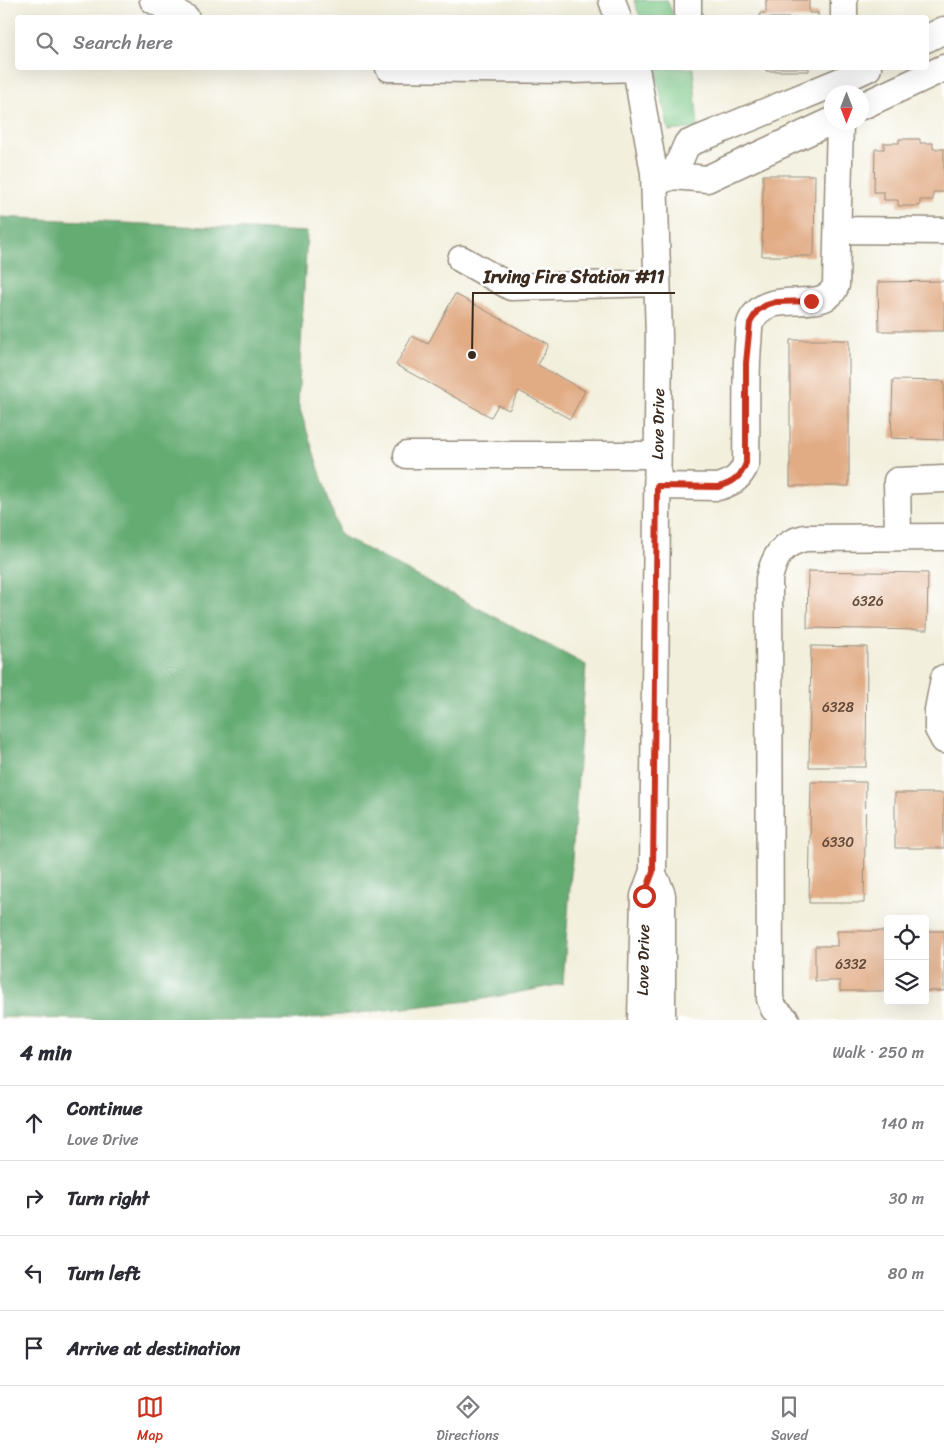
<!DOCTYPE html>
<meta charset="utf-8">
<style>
body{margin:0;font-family:Sriracha,sans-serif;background:#f7f7f7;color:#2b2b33}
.controls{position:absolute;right:15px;bottom:15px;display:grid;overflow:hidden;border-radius:5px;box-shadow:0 5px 20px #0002}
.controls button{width:45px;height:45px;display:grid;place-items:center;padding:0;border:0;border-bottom:1px solid #e1e1e2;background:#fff;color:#2b2b33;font:25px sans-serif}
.compass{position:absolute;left:824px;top:85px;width:45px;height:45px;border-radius:50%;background:#fff;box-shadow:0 5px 20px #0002;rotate:180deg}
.stop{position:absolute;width:15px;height:15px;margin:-11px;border:4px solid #c8321e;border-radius:50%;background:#fff}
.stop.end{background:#c8321e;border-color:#fff;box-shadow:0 1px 5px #0008}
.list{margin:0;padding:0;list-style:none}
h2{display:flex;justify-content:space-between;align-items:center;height:65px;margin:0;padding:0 20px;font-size:21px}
h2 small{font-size:16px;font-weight:400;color:#7c7c81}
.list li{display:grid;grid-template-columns:32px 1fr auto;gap:15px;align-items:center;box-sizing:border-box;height:75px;padding:0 20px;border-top:1px solid #e1e1e2}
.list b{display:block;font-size:19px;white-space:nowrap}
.list p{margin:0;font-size:16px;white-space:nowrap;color:#7c7c81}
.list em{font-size:16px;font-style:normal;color:#7c7c81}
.icon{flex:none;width:28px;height:28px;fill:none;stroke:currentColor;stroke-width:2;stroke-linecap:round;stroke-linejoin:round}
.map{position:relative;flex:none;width:944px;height:1020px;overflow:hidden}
.search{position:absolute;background:#fff;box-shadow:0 5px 20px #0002;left:15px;right:15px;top:15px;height:55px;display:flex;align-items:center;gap:12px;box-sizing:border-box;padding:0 18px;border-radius:5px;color:#7c7c81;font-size:19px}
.sheet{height:365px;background:#fff}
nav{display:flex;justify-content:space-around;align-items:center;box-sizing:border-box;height:70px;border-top:1px solid #e1e1e2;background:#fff;font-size:14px;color:#7c7c81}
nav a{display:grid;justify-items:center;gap:2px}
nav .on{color:#c8321e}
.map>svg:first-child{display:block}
.green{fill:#7cc886;stroke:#5c7952}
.forest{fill:#65ac73;stroke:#506b48}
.building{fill:#e1ab84}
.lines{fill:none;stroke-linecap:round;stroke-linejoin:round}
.minor-casing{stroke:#968c7d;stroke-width:29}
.minor{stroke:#fff;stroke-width:26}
.route{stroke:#c8321e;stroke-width:6}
.labels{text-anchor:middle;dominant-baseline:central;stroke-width:5;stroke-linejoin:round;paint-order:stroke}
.number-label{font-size:14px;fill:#644a38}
.street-label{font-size:16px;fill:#3b2a1e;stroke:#fff}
.leader{fill:none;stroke:#3b2a1e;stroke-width:2}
.callout-dot{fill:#3b2a1e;stroke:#fff;stroke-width:2}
.callout-label{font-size:18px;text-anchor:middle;font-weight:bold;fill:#3b2a1e;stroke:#fff;stroke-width:5;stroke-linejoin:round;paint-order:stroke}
</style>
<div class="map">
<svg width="944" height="1020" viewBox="0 0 944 1020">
<rect width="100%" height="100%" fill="#fff"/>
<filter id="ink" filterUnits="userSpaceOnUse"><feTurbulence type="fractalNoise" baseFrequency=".02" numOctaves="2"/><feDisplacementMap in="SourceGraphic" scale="10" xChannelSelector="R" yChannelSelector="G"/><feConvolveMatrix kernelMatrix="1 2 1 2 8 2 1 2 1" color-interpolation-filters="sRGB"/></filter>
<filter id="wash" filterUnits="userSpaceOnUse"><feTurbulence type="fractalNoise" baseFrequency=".0096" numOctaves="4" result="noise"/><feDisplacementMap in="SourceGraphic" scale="20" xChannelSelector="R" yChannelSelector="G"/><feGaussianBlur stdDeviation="1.12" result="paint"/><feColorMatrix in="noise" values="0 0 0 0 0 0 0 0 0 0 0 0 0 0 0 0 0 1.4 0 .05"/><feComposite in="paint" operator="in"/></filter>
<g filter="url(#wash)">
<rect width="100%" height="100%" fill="#f2efdc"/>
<path class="green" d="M634,0H667L674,17H640Z
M655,68H693L698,128L669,131Z"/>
<path class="forest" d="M0,217L307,232L298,403L340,535L586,665L563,984L478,1000L295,1020H117L0,1017Z"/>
<g id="blocks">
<path class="building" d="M766,0H809V13H818V18H760V13H766Z
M766,68H809V71H766Z
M899,139H920V143H933V149H944V192H933V200H920V206H898V200H884V192H874L875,149H884V143H899Z
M763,175H815L814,256H762Z
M944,281V331H879L878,282Z
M455,294L549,345L538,365L585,391L570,419L519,391L509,410L498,405L491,417L396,365L412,336L428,344Z
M790,340H849V486H790Z
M893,380L944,381V440L891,438Z
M808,571L928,573L927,630L807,628Z
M811,646L867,647L866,767H809Z
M811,782H866L864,903H809Z
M895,793H944V848H895Z
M837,931H888V991H840V981H815V946H837Z
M925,931H944V991H925Z"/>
</g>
</g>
<g filter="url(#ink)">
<use href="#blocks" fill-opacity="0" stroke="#968c7d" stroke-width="1"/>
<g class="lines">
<defs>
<path id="minor" d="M153,0L186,18
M612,0L618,18
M688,0V18
M844,18V0
M926,39L944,30
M389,68L573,70L636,68
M636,68L654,173L659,336L653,871L644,896L641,1020
M862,106L944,68
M673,176L687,144L838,82L868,68
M657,182L673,176L707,179L832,121
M838,230L944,231
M461,259L511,287L657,283
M407,455H657
M657,486L718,487C733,483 741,477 746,463C747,423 745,383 748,344C749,337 748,327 751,321C770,284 824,318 836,285L840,122
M898,537L897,481L944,479
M944,678L938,710V729L944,740
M657,882L662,895V1020
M786,1020L774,1009L770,999L769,579C774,557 782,543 805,538L944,537"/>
</defs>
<use href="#minor" class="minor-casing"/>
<use href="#minor" class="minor"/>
</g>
</g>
<g class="lines" filter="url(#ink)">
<path class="route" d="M644,896L653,872L657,486L718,487C733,483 741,477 746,463V363L750,323L757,311L766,305L776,302L811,301"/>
</g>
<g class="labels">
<g class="number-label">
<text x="868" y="601">6326</text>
<text x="838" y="707">6328</text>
<text x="838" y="842">6330</text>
<text x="851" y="964">6332</text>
</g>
<g class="street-label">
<text transform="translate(658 424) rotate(-89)">Love Drive</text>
<text transform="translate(643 960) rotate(-89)">Love Drive</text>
</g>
</g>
<path class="leader" d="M472 355L473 293H675"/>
<circle class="callout-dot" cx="472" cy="355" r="5"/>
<g class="callout-label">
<text x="574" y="283">Irving Fire Station #11</text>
</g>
</svg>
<div class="controls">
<button><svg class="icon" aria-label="locate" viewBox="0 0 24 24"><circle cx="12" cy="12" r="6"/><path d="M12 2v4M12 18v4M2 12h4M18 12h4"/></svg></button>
<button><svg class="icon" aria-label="layers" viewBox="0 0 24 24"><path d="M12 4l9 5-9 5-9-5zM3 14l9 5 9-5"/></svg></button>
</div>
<svg class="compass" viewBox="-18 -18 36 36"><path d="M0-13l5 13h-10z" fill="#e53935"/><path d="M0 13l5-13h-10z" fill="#7c7c81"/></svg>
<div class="stop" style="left:644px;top:896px"></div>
<div class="stop end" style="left:811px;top:301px"></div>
<div class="search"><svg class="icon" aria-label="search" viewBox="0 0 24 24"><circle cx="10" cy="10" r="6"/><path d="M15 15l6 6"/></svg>Search here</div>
</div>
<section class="sheet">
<h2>4 min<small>Walk · 250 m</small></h2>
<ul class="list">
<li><svg class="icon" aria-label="ahead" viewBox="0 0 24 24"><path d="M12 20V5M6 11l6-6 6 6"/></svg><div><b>Continue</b><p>Love Drive</p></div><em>140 m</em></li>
<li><svg class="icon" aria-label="right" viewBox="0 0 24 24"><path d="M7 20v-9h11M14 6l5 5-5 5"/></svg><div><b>Turn right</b></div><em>30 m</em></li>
<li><svg class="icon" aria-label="left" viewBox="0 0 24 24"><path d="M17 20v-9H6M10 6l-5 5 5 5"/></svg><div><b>Turn left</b></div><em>80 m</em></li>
<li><svg class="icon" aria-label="arrive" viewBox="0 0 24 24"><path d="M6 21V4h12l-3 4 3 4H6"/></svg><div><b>Arrive at destination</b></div></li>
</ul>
</section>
<nav>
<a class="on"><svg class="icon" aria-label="map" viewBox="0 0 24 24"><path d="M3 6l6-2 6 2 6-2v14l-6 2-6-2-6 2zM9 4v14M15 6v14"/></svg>Map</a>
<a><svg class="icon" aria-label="directions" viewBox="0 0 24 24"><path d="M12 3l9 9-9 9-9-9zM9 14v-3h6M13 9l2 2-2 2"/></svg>Directions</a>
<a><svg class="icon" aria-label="saved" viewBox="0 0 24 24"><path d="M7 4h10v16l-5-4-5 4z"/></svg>Saved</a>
</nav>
